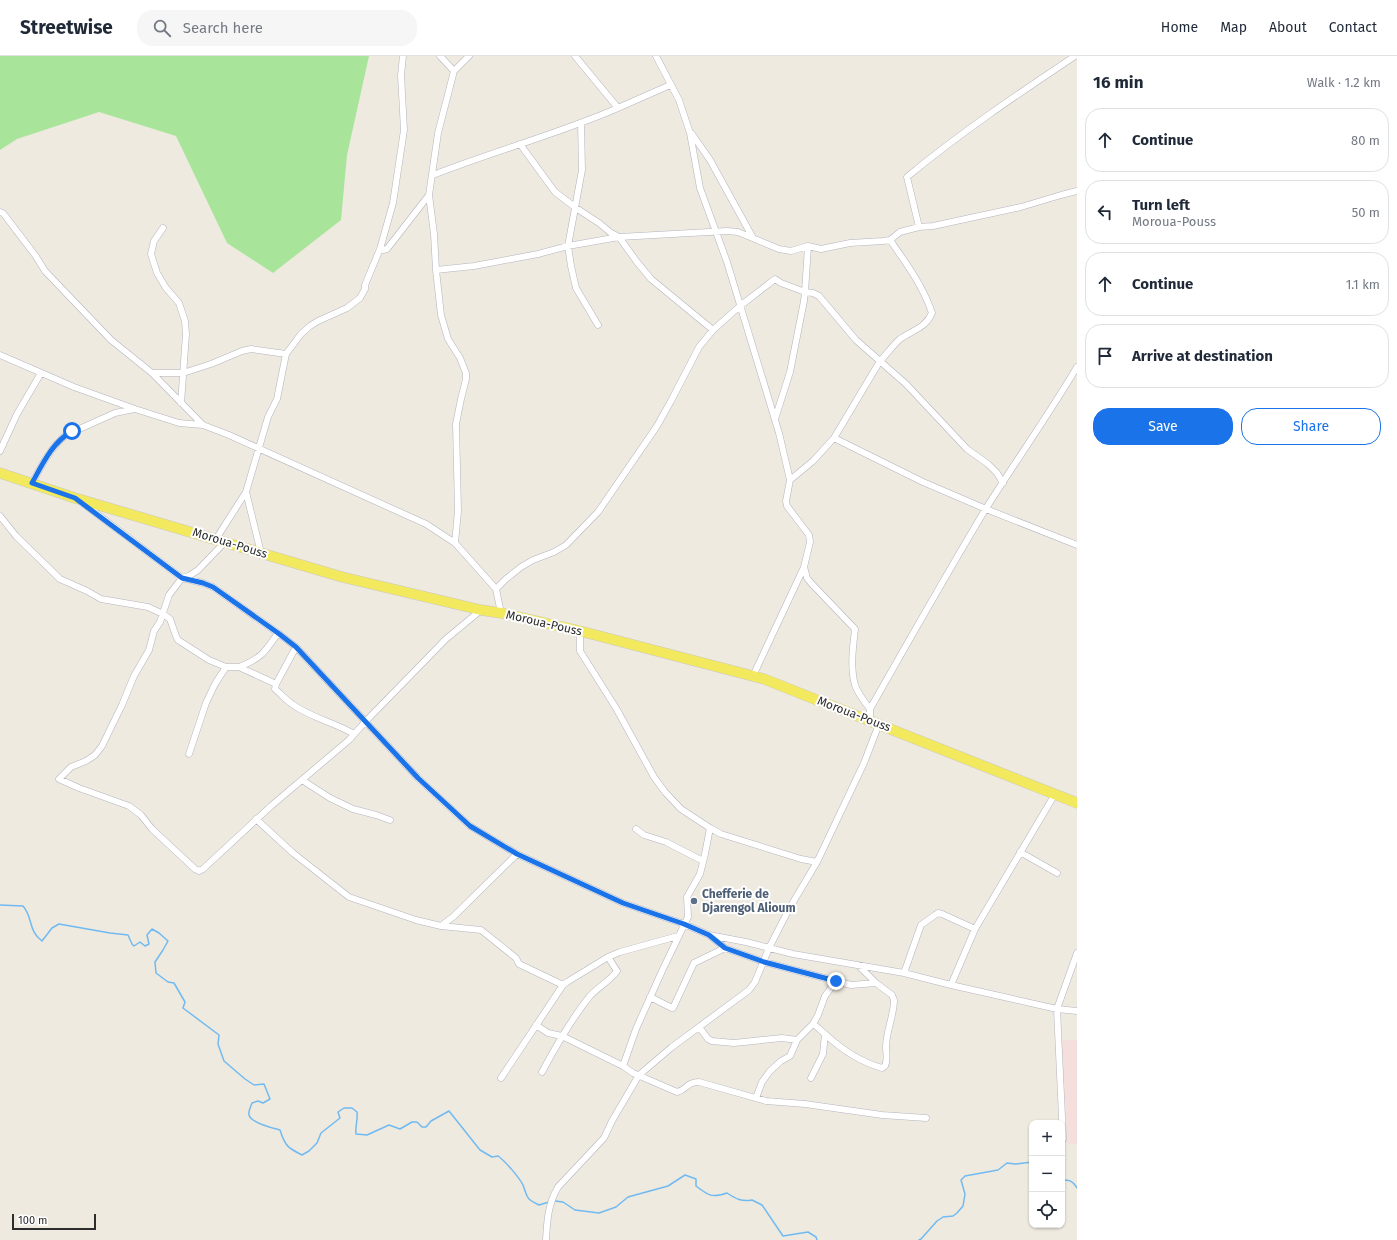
<!DOCTYPE html>
<meta charset="utf-8">
<style>
body{margin:0;font-family:"Fira Sans",sans-serif;background:#f6f6f7;color:#1f2937}
.controls{position:absolute;right:12px;bottom:12px;display:grid;overflow:hidden;border-radius:8px;box-shadow:0 1px 3px #0004}
.controls button{width:36px;height:36px;display:grid;place-items:center;padding:0;border:0;border-bottom:1px solid #e0e1e3;background:#fff;color:#1f2937;font:20px sans-serif}
.scale{position:absolute;left:12px;bottom:10px;width:84px;box-sizing:border-box;padding-left:4px;border:2px solid #2d2d2d;border-top:0;font-size:11px;line-height:14px;white-space:nowrap;color:#2d2d2d;-webkit-text-stroke:3px #fff;paint-order:stroke}
.stop{position:absolute;width:12px;height:12px;margin:-9px;border:3px solid #1a73e8;border-radius:50%;background:#fff}
.stop.end{background:#1a73e8;border-color:#fff;box-shadow:0 1px 4px #0008}
.list{margin:0;padding:0;list-style:none}
h2{display:flex;justify-content:space-between;align-items:center;height:52px;margin:0;padding:0 16px;font-size:17px}
h2 small{font-size:13px;font-weight:400;color:#747a83}
.list li{display:grid;grid-template-columns:26px 1fr auto;gap:12px;align-items:center;box-sizing:border-box;height:64px;margin:0 8px 8px;padding:0 8px;border:1px solid #e0e1e3;border-radius:16px}
.list b{display:block;font-size:15px;white-space:nowrap}
.list p{margin:0;font-size:13px;white-space:nowrap;color:#747a83}
.list em{font-size:13px;font-style:normal;color:#747a83}
.actions{display:flex;gap:8px;padding:12px 16px}
.actions a{flex:1;padding:9px 0;border:1px solid #1a73e8;border-radius:16px;text-align:center;font-size:14px;color:#1a73e8}
.actions .main{background:#1a73e8;color:#fff}
.icon{flex:none;width:22px;height:22px;fill:none;stroke:currentColor;stroke-width:2;stroke-linecap:round;stroke-linejoin:round}
.map{position:relative;flex:none;width:1077px;height:1184px;overflow:hidden}
header{display:flex;align-items:center;gap:24px;box-sizing:border-box;height:56px;padding:0 20px;background:#fff;border-bottom:1px solid #e0e1e3}
header strong{font-size:19px}
nav{display:flex;gap:22px;margin-inline-start:auto;font-size:14px}
.search{width:280px;height:36px;background:#f6f6f7;display:flex;align-items:center;gap:10px;box-sizing:border-box;padding:0 14px;border-radius:16px;color:#747a83;font-size:15px}
main{display:flex}
aside{flex:1;background:#fff}
.map>svg:first-child{display:block}
.medical{fill:#f5dfdd}
.green{fill:#a8e59b}
.lines{fill:none;stroke-linecap:round;stroke-linejoin:round}
.stream{stroke:#71baf1;stroke-width:1.5}
.street-casing{stroke:#b3b3c0;stroke-width:7}
.primary-casing{stroke:#c8c8c8;stroke-width:11}
.street{stroke:#fff;stroke-width:6}
.primary{stroke:#f3e95f;stroke-width:10}
.route{stroke:#1a73e8;stroke-width:5}
.service-dot{fill:#5c6f8a;stroke:#fff;stroke-width:1.5}
.labels{text-anchor:middle;dominant-baseline:central;stroke-width:4;stroke-linejoin:round;paint-order:stroke}
.street-label{font-size:12px;fill:#2d2d2d;stroke:#fff}
.service-label{font-size:12px;font-weight:bold;fill:#4e5e75;stroke:#fff;text-anchor:start}
</style>
<header>
<strong>Streetwise</strong>
<div class="search"><svg class="icon" aria-label="search" viewBox="0 0 24 24"><circle cx="10" cy="10" r="6"/><path d="M15 15l6 6"/></svg>Search here</div>
<nav><a>Home</a><a>Map</a><a>About</a><a>Contact</a></nav>
</header>
<main>
<div class="map">
<svg width="1077" height="1184" viewBox="0 0 1077 1184">
<rect width="100%" height="100%" fill="#eeeadf"/>
<path class="medical" d="M1061,984H1077V1088H1068Z"/>
<path class="green" d="M0,0H369L347,99L341,164L273,217L227,187L176,80L99,56L17,83L0,94Z"/>
<g class="lines">
<path class="stream" d="M0,849L23,850C33,861 28,875 42,885L52,872L59,868L110,877L128,879L132,888L134,890L140,886L145,890L149,888L147,879L152,873L159,877L168,885L163,894L155,906L156,917L168,926L174,927L185,946L183,952L219,979L218,988L224,1005L245,1023L254,1029L264,1028L270,1043L263,1047L258,1045L252,1047C251,1050 248,1055 249,1059C251,1067 272,1072 280,1074C285,1090 288,1092 302,1099L309,1095L317,1087L321,1077L340,1062L338,1056L344,1052H352L357,1056C358,1064 355,1070 356,1078L367,1079L389,1069L400,1073L412,1066H417L422,1071H426L431,1065L449,1055L480,1094L492,1101L498,1100C505,1105 519,1121 523,1129C528,1142 525,1142 539,1149L549,1146
M1062,1124C1070,1124 1073,1125 1077,1132
M555,1145L563,1146L575,1154L599,1157L616,1151L628,1141L668,1130L685,1119L696,1123V1130C709,1140 712,1142 727,1137C736,1143 742,1146 752,1144L762,1149L783,1180L808,1176L816,1181L817,1184
M919,1184L921,1183L937,1165L943,1161L953,1160L957,1157L963,1150L965,1138L961,1124L965,1120L998,1114L1007,1107L1015,1108L1032,1106"/>
<defs>
<path id="street" d="M440,0L454,15
M575,0L618,52L670,29
M656,0L679,44L690,77L700,132L727,206L779,377L790,424L786,445L787,450L809,479L810,486L804,511L807,522L811,527L855,573C853,591 850,611 855,629C858,638 864,645 870,653
M581,67L582,114L568,190L571,210L576,232L598,269
M692,78L710,104L753,182
M520,88L555,136L576,152L599,167L611,177L619,181L637,206L651,223L713,274
M433,119C494,95 558,78 618,52
M0,156L3,157L35,199L45,215L111,284L152,317L203,369
M919,171L907,121C960,77 1018,38 1075,0
M163,172L154,185L151,198L157,217L166,232L179,247L185,265L186,278L181,347
M808,190L805,236L813,237L819,240L856,284L906,328L967,393L988,408L997,417L1003,427
M380,193L383,194L387,193L429,139
M436,214L474,210L538,198L568,190L619,181L727,175L738,176L779,193L791,195L808,190L821,193L850,187L883,185L890,184L900,176L919,171L933,170L1021,151L1061,139L1077,135
M0,299L74,331L135,353L179,367L203,369L229,379L426,468L455,487L496,533L501,557
M152,317H183L211,308L242,295L251,293L286,298
M834,382L923,426L986,453L1077,489
M0,395L17,358L41,317
M790,424L813,405L834,382L880,305C887,298 893,289 900,283C912,274 925,273 932,257C923,230 906,207 890,184
M32,427C42,409 50,392 66,379L115,357L134,353
M246,436L261,497
M81,446L182,522L203,527L213,531L278,577L296,591L418,722L447,749L470,770L517,798L623,847L684,868L709,879L746,886L793,898L904,917L951,929L1057,953L1077,955
M0,460L16,480L60,523L87,535L101,543L148,551L163,558L170,563L176,580L178,584L209,604L226,611H239L276,628
M216,483L246,436L268,361L277,343L286,298L301,278L310,270L318,265L347,252L360,242L365,233V229L380,193L393,147L404,74L401,19L403,0
M225,486L198,514L189,520L182,522L169,539L160,566L154,575L149,594L134,620L122,649L102,690L95,699L86,705L71,711L59,723L79,732L129,750L141,759L152,773L195,813L199,815L203,813L271,750L349,684L366,665L446,583L481,554
M455,487L458,455L456,368L461,343L466,323V317L460,302L448,283L441,259L436,214L434,178L429,139L438,77L454,15L469,0
M496,533L506,523L521,511L533,504L554,496L566,489L598,456L657,370L671,345L699,291L713,274L740,250L775,223L781,227L805,236L804,245L790,316L775,363
M580,575V595L616,652L654,721L665,736L681,753L710,772L721,778L801,803L817,806
M296,591L276,628L275,633C281,638 286,644 292,648C311,662 334,666 354,678
M239,611C262,602 265,596 278,577
M753,620L804,511
M870,665V653C908,586 946,519 985,454C1015,406 1048,360 1077,311
M189,698L206,647L215,628L226,611
M302,724L330,742L353,753L376,759L390,764
M256,763L293,797L349,841L416,864L441,870L481,874L516,902L519,908L563,929
M636,773L644,779L666,786L703,805
M1020,796L1057,817
M441,870L454,860L517,798
M709,879L725,892L764,906L851,929L876,927
M904,917L921,869L935,859L938,857L942,858L975,873
M951,929L975,873L1055,738
M650,941L672,952H673L694,907L725,892
M813,968C818,971 821,975 825,978C841,993 861,1006 882,1012L885,1010C888,1004 886,997 886,991C886,975 894,960 894,944L892,939L876,927L858,909
M536,969L548,977L562,980L623,1010L633,1017L677,1036C687,1034 686,1026 699,1026L766,1045L805,1048L882,1059L926,1062
M699,971L708,983L712,985L734,987L782,982L797,984L813,968L818,959L825,940L836,925
M623,1010L636,973L662,915L688,861L687,841L700,818L705,798L710,772
M542,1016C556,990 571,963 590,940C598,931 611,924 617,915L608,901
M501,1022L563,929L567,926L608,901L620,896L678,880
M811,1022L823,998L825,978
M756,1042L762,1026L770,1015L781,1005L790,1000L797,984
M1063,1083L1057,953L1077,897
M546,1184C547,1165 548,1148 558,1131L604,1082L612,1065L639,1019L672,991L749,934L755,926L769,892L789,853L817,806L864,707L879,668"/>
<path id="primary" d="M0,417L75,442L342,521L481,554L501,557L580,575L764,623L1077,747"/>
</defs>
<use href="#street" class="street-casing"/>
<use href="#primary" class="primary-casing"/>
<use href="#street" class="street"/>
<use href="#primary" class="primary"/>
</g>
<g class="lines">
<path class="route" d="M72,375C52,387 43,407 32,427L75,442L182,522L203,527L213,531L278,577L296,591L418,722L470,770L517,798L623,847L684,868L709,879L725,892L764,906L836,925"/>
</g>
<circle class="service-dot" cx="694" cy="845" r="4"/>
<g class="labels">
<g class="street-label">
<text transform="translate(230 487) rotate(17)">Moroua-Pouss</text>
<text transform="translate(544 567) rotate(13)">Moroua-Pouss</text>
<text transform="translate(854 658) rotate(21)">Moroua-Pouss</text>
</g>
<g class="service-label">
<text x="702" y="838">Chefferie de<tspan x="702" dy="14">Djarengol Alioum</tspan></text>
</g>
</g>
</svg>
<div class="controls">
<button>+</button>
<button>−</button>
<button><svg class="icon" aria-label="locate" viewBox="0 0 24 24"><circle cx="12" cy="12" r="6"/><path d="M12 2v4M12 18v4M2 12h4M18 12h4"/></svg></button>
</div>
<div class="scale">100 m</div>
<div class="stop" style="left:72px;top:375px"></div>
<div class="stop end" style="left:836px;top:925px"></div>
</div>
<aside>
<h2>16 min<small>Walk · 1.2 km</small></h2>
<ul class="list">
<li><svg class="icon" aria-label="ahead" viewBox="0 0 24 24"><path d="M12 20V5M6 11l6-6 6 6"/></svg><div><b>Continue</b></div><em>80 m</em></li>
<li><svg class="icon" aria-label="left" viewBox="0 0 24 24"><path d="M17 20v-9H6M10 6l-5 5 5 5"/></svg><div><b>Turn left</b><p>Moroua-Pouss</p></div><em>50 m</em></li>
<li><svg class="icon" aria-label="ahead" viewBox="0 0 24 24"><path d="M12 20V5M6 11l6-6 6 6"/></svg><div><b>Continue</b></div><em>1.1 km</em></li>
<li><svg class="icon" aria-label="arrive" viewBox="0 0 24 24"><path d="M6 21V4h12l-3 4 3 4H6"/></svg><div><b>Arrive at destination</b></div></li>
</ul>
<div class="actions"><a class="main">Save</a><a>Share</a></div>
</aside>
</main>
